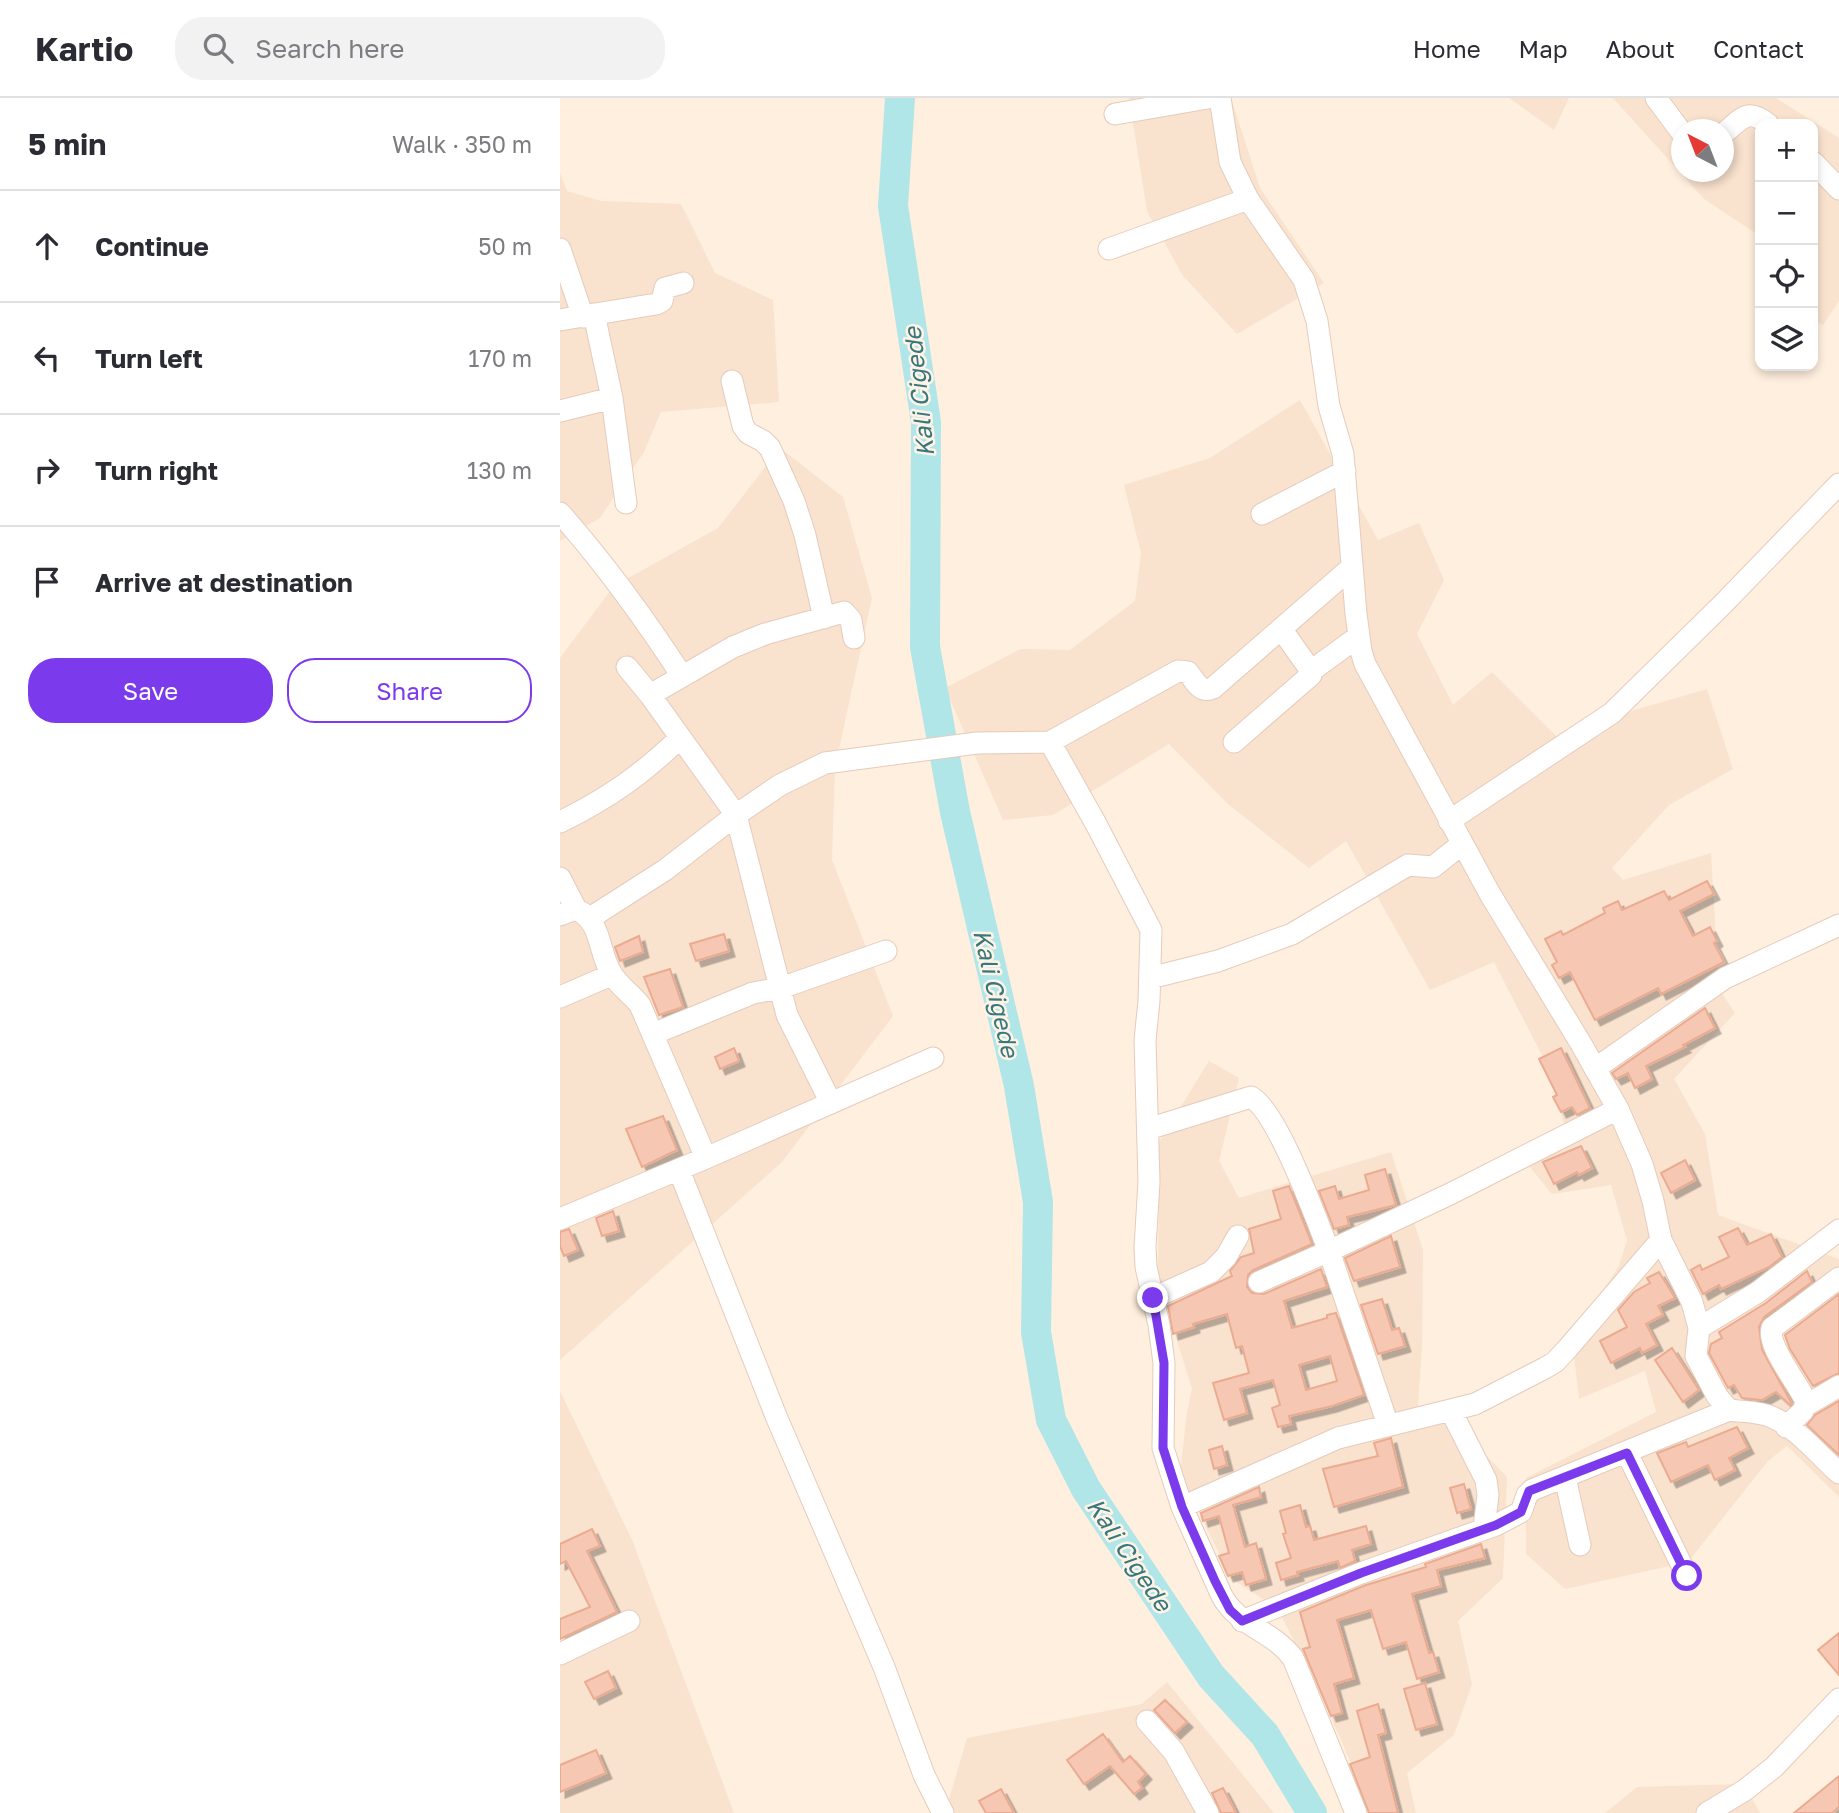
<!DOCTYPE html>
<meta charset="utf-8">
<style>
body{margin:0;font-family:"Golos Text",sans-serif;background:#f2f2f3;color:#2b2b33}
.controls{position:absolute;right:21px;top:21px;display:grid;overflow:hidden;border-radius:14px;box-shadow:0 4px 10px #0003}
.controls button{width:63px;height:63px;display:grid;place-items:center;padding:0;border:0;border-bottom:2px solid #e1e1e2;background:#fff;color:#2b2b33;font:35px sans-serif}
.compass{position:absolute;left:1111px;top:21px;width:63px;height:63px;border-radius:50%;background:#fff;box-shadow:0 4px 10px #0003;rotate:318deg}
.stop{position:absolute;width:21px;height:21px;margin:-16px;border:5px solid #7c3aed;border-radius:50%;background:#fff}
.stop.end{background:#7c3aed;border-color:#fff;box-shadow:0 2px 7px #0008}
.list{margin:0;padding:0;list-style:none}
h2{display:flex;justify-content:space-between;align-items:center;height:91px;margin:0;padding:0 28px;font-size:30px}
h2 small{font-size:23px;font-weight:400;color:#7c7c81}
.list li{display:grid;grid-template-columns:46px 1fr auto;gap:21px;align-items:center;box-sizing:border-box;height:112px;padding:0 28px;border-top:2px solid #e1e1e2}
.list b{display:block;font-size:26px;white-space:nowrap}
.list em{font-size:23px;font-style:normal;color:#7c7c81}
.actions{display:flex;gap:14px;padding:21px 28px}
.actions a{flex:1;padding:16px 0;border:2px solid #7c3aed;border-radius:28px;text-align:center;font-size:24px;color:#7c3aed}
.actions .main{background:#7c3aed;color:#fff}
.icon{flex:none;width:38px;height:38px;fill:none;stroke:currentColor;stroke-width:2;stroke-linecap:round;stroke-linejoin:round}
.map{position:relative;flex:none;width:1279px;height:1715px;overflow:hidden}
header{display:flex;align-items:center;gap:42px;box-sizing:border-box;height:98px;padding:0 35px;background:#fff;border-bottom:2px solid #e1e1e2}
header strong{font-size:33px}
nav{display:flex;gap:38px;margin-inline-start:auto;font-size:24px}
.search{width:490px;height:63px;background:#f2f2f3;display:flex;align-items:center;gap:18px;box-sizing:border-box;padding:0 24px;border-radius:28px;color:#7c7c81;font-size:26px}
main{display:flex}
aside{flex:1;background:#fff}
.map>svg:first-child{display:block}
.residential{fill:#f9e2ce;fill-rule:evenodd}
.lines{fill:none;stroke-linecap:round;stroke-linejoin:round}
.river{stroke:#b1e6e9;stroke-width:30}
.building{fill:#f6c8b3;stroke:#ebab91;stroke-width:2;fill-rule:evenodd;filter:url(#shadow)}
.street-casing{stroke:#e5cbbc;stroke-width:23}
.street{stroke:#fff;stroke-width:21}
.route{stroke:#7c3aed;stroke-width:9}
.labels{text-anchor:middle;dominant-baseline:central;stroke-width:5;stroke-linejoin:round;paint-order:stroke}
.water-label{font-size:24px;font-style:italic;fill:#36787e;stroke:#fff3e6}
</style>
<header>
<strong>Kartio</strong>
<div class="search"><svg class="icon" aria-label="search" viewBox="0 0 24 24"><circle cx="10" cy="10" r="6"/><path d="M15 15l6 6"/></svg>Search here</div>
<nav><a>Home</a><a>Map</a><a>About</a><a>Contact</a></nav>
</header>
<main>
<aside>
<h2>5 min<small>Walk · 350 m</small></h2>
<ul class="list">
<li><svg class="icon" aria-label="ahead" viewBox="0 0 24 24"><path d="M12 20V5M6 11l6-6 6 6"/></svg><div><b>Continue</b></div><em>50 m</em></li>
<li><svg class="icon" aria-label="left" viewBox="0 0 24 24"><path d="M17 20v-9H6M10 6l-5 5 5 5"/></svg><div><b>Turn left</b></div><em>170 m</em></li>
<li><svg class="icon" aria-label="right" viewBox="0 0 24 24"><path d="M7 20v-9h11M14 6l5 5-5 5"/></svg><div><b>Turn right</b></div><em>130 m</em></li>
<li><svg class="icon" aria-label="arrive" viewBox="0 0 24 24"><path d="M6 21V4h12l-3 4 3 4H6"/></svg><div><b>Arrive at destination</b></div></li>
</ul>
<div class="actions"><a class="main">Save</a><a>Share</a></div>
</aside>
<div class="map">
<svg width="1279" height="1715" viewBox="0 0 1279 1715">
<defs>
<filter id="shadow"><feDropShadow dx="5.5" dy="5.5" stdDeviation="0" flood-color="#0004"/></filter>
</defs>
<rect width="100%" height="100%" fill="#ffefde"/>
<path class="residential" d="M569,0H671L700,90L764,185L677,236L623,178L587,113Z
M949,0H1009L994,32Z
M1053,0H1216L1279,40V203L1263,227L1253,222V26H1200V138L1144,101ZM1122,32H1164V74H1122Z
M0,75L7,93L41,103L121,106L155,175L213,202L219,304L101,314L84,354L40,420L0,443Z
M740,302L818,442L859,425L884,482L857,536L893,607L932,574L999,641L1044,621L1147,591L1173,671L1109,707L1052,770L1063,782L1151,755L1159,891L1175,915L1114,981L1145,1036L1158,1117L1279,1161V1399L1227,1348L1208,1363L1128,1464L1005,1491L966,1456V1380L1096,1314L1085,1273L1019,1301L1012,1239L1059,1168L1067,1142L1051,1087L992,1096L962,1059L1004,1027L989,971L934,864L870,892L786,743L749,770L668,706L609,646L493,717L443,722L385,590L461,551L510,552L575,503L581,455L564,387L650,360Z
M220,350L283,399L312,500L275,669L272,762L333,918L222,1064L0,1262V560L54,488L158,430Z
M649,963L679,980L659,1063L679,1100L831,1054L863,1152L862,1248L858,1307L912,1343L947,1379L943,1480L898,1523L912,1586L894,1637L847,1675L856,1715H813L766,1608L718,1511L672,1481L620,1376L627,1313L632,1291L598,1180L599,1044Z
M0,1293L73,1444L174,1715H0Z
M607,1584L714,1715H385L407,1640L582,1606Z
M1184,1686L1200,1715H1045L1077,1689Z"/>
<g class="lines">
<path class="river" d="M340,0L333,108L366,324L365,549L395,714L459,988L478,1104L476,1234L491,1322L526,1391L651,1578L705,1637L752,1715"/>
</g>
<path class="building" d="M1147,783L1154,796L1120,813L1133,838L1150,829L1157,843L1154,845L1164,864L1101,896L1098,890L1035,922L1010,874L999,880L992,867L997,864L985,841L1001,833L1003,837L1045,815L1043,810L1058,803L1062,812L1104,793L1109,802Z
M164,836L169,853L136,863L130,846Z
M79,838L83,854L60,863L55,849Z
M110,871L123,909L99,917L84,879Z
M1145,910L1155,930L1123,947L1125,949L1086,968L1092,981L1075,990L1068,975L1056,981L1052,975Z
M174,950L179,963L160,971L155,959Z
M1001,950L1030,1010L1017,1017L1012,1009L1001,1014L993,999L997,997L979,961Z
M103,1018L117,1052L82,1069L66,1031Z
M1021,1048L1032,1070L1019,1077L1017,1074L994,1086L983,1064Z
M1125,1062L1135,1082L1111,1095L1101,1075Z
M825,1071L836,1107L787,1119L789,1127L774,1131L759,1093L775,1088L779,1101L809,1092L805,1077Z
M729,1088L752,1146L693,1172L688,1177L687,1189L692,1195L704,1196L761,1171L767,1189L724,1203L732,1230L767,1220V1217L776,1215L804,1297L772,1308L729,1318L731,1326L718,1329L712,1310L720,1307L713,1282L680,1291L687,1315L664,1322L653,1285L689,1275L682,1248L676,1250L667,1216L633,1226L634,1229L613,1236L608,1208L672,1178L670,1173L681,1159L694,1155L689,1131L721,1121L713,1093ZM770,1258L777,1283L746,1292L739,1267Z
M53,1113L59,1133L42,1138L36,1120Z
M1178,1130L1187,1147L1211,1136L1222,1159L1209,1169L1161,1191L1159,1187L1143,1196L1131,1172L1140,1167L1142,1172L1169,1159L1159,1139Z
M9,1131L18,1152L4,1158L0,1148V1134Z
M831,1138L840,1169L794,1183L785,1160Z
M1247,1173L1252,1184L1204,1219L1199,1229L1202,1252L1232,1306L1230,1307L1216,1294L1202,1302L1182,1300L1174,1287L1168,1290L1149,1255L1151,1246L1162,1240L1159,1234L1206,1205Z
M1099,1174L1115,1200L1098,1208L1103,1217L1086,1226L1097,1247L1082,1255L1080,1250L1051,1265L1040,1243L1067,1229L1058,1212L1074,1194L1090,1185L1087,1180Z
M1279,1196V1275L1253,1288L1230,1251L1225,1237Z
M822,1201L832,1232L839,1230L845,1248L818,1256L801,1207Z
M1112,1250L1139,1292L1123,1304L1095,1262Z
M1279,1303V1357L1247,1327L1255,1317Z
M1177,1329L1188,1350L1169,1360L1175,1372L1155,1382L1148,1367L1111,1384L1097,1355L1126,1344L1128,1349Z
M831,1340L843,1389L774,1409L763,1371L818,1358L814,1345Z
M662,1348L667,1367L654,1371L649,1352Z
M904,1386L911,1411L897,1415L890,1390Z
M699,1389L701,1399L673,1407L685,1449L696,1445L706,1481L686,1487L682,1474L668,1478L659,1458L669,1455L659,1418L643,1423L641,1415Z
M740,1407L746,1429L750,1428L754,1442L806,1428L811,1446L792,1452L795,1463L780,1470L778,1463L737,1474L738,1477L721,1482L716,1465L731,1460L723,1436L726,1435L720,1413Z
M32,1431L40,1448L27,1453L57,1514L0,1541V1521L30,1509L6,1463L0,1466V1446Z
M921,1446L925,1460L877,1472L881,1488L852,1496L869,1555L873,1554L879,1574L857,1581L846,1544L823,1551L811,1512L777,1522L794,1580L774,1586L782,1615L771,1618L743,1551L750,1549L740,1514L806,1487L866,1469L865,1466Z
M1279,1535V1577L1258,1552Z
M48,1573L56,1590L34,1601L25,1584Z
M865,1585L877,1626L856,1632L844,1591Z
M605,1602L627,1624L615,1635L594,1612Z
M818,1606L826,1635L818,1637L838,1715H809L790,1666L810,1659L797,1613Z
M543,1636L563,1664L570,1658L586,1676L578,1684L582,1690L574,1696L550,1668L524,1686L507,1662Z
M36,1652L46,1675L0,1694V1667Z
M1279,1678V1709L1272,1715H1234Z
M663,1690L676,1715H661L652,1695Z
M441,1691L454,1715H426L419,1703Z"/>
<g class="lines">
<defs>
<path id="street" d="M660,0L670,64L688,101L744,182L757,223L769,308L783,356L796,516L801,553L805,566L930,796L1020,944L1058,1011L1082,1066L1093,1103L1101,1142L1132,1204L1139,1230L1136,1258L1157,1298L1169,1312C1183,1314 1198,1313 1212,1319C1237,1330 1259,1357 1279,1375
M1096,0L1122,35
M555,16L648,0
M1164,35C1182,21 1187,9 1208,26
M1253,64L1279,91
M0,151L23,219
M549,151L688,101
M34,216L52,300L66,405
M0,222L96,206L102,203L105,190L123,185
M172,283L183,328L188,335L203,343L210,350L234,403L245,437L264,520
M0,313L52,300
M0,415C45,466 85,521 122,578
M702,416L785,373
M67,569L90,597
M751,573L799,538
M490,644L536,726L591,832L589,903L585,942L589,1084L585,1149L586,1169L599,1227L604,1265L603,1350L622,1409L662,1498C679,1529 712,1532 733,1560L796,1715
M674,644L751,577V573L722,532
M889,723L1052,615L1163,506L1279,386
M0,724C49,700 81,677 120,640
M0,780L16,811
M0,817L16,811C42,824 38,851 50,873C56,886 71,895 80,907L146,1060
M30,820L105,772L176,717L220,687L265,665L417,645L490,644L618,573L628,574C635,583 640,596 653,590L791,470
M590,880L658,863L732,836L848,767L873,769L902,746
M0,899L51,877
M93,936L193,895L221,890L326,853
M1036,970L1165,880L1279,827
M271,1005L227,917L176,717L90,597L173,549L205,536L284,514L291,522L294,540
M588,1031L691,999C718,1014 756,1121 769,1153L699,1184
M119,1072L216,1318L324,1569L364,1677L383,1715
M0,1121L146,1060L373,960
M593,1200L651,1174L666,1159L678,1138
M1139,1230L1198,1194L1279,1132
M1245,1308L1279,1288
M891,1313L926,1382L928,1397L924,1430
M828,1327L769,1153L890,1096L1058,1011
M1226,1329L1243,1313L1246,1304C1239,1286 1206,1248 1212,1230L1279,1180
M1067,1355L1127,1478
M1005,1379L1020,1447
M622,1409L778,1340L915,1306L985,1270L995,1264L1008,1250L1101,1142
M682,1523L801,1475L936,1427L961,1414L967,1397L972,1392L1169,1312
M0,1556L69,1523
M587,1623L614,1654L648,1715
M1147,1715L1185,1692L1214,1669L1279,1601"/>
</defs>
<use href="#street" class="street-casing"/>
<use href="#street" class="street"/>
</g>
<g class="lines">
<path class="route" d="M593,1200L604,1265L603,1350L622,1409L655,1483L670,1512L682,1523L801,1475L936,1427L961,1414L969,1393L1067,1355L1127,1478"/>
</g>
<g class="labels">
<g class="water-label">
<text transform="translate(358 294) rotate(-96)">Kali Cigede</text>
<text transform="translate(437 895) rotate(77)">Kali Cigede</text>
<text transform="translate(570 1456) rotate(56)">Kali Cigede</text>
</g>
</g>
</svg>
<div class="controls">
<button>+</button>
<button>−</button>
<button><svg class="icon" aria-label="locate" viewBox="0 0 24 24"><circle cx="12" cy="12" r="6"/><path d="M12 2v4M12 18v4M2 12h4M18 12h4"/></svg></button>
<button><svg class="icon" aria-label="layers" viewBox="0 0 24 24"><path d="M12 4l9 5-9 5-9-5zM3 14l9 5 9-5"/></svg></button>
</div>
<svg class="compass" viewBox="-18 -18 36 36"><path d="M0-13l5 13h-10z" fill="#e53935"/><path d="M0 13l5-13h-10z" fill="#7c7c81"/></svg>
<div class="stop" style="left:1127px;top:1478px"></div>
<div class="stop end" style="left:593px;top:1200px"></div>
</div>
</main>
